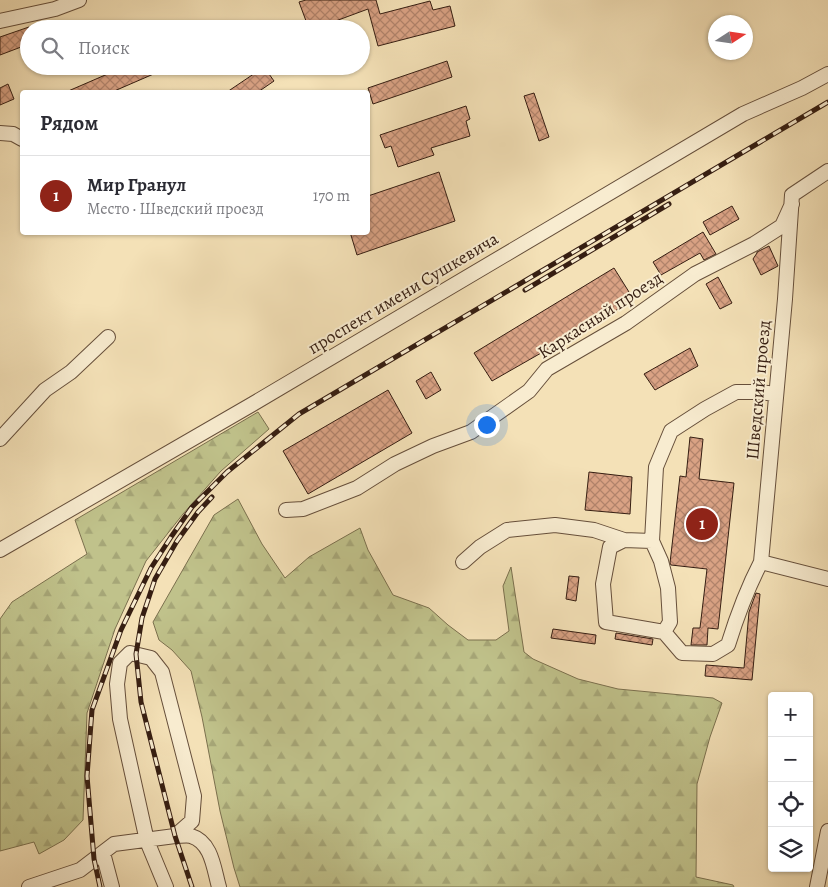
<!DOCTYPE html>
<html lang="ru">
<meta charset="utf-8">
<style>
body{margin:0;font-family:Alegreya,serif;background:#f2f2f3;color:#2b2b33}
.controls{position:absolute;right:15px;bottom:15px;display:grid;overflow:hidden;border-radius:5px;box-shadow:0 1px 4px #0004}
.controls button{width:45px;height:45px;display:grid;place-items:center;padding:0;border:0;border-bottom:1px solid #e1e1e2;background:#fff;color:#2b2b33;font:25px sans-serif}
.compass{position:absolute;left:708px;top:15px;width:45px;height:45px;border-radius:50%;background:#fff;box-shadow:0 1px 4px #0004;rotate:78deg}
.you{position:absolute;left:486px;top:424px;width:18px;height:18px;margin:-12px;border:4px solid #fff;border-radius:50%;background:#1a73e8;box-shadow:0 0 0 8px #1a73e833}
.badge{display:grid;place-items:center;width:32px;height:32px;border-radius:50%;background:#8f2418;color:#fff;font-size:16px;font-weight:700}
.pin{position:absolute;translate:-50% -50%;border:2px solid #fff;box-shadow:0 1px 5px #0006}
.list{margin:0;padding:0;list-style:none}
h2{display:flex;justify-content:space-between;align-items:center;height:65px;margin:0;padding:0 20px;font-size:21px}
h2 small{font-size:16px;font-weight:400;color:#7c7c81}
.list li{display:grid;grid-template-columns:32px 1fr auto;gap:15px;align-items:center;box-sizing:border-box;height:80px;padding:0 20px;border-top:1px solid #e1e1e2}
.list b{display:block;font-size:19px;white-space:nowrap}
.list p{margin:0;font-size:16px;white-space:nowrap;color:#7c7c81}
.list em{font-size:16px;font-style:normal;color:#7c7c81}
.icon{flex:none;width:28px;height:28px;fill:none;stroke:currentColor;stroke-width:2;stroke-linecap:round;stroke-linejoin:round}
.map{position:relative;flex:none;width:828px;height:887px;overflow:hidden}
.search{position:absolute;background:#fff;box-shadow:0 1px 4px #0004;left:20px;top:20px;width:350px;height:55px;display:flex;align-items:center;gap:12px;box-sizing:border-box;padding:0 18px;border-radius:28px;color:#7c7c81;font-size:19px}
.panel{position:absolute;background:#fff;box-shadow:0 1px 4px #0004;left:20px;top:90px;width:350px;height:145px;border-radius:5px}
.map>svg:first-child{display:block}
.forest{fill:url(#forest-firs);stroke:#7b704e}
.building{fill:url(#building-cross-hatch);stroke:#361e12}
.lines{fill:none;stroke-linecap:round;stroke-linejoin:round}
.minor-casing{stroke:#664f3b;stroke-width:16}
.minor{stroke:#f8ecd0;stroke-width:14}
.rail-casing{stroke:#361e12;stroke-width:5}
.rail{stroke:#f8ecd0;stroke-width:3;stroke-dasharray:9;stroke-linecap:butt}
.labels{text-anchor:middle;dominant-baseline:central;stroke-width:4;stroke-linejoin:round;paint-order:stroke}
.street-label{font-size:18px;fill:#361e12;stroke:#f8ecd0}
</style>
<div class="map">
<svg width="828" height="887" viewBox="0 0 828 887">
<defs>
<pattern id="forest-firs" width="22" height="20" patternUnits="userSpaceOnUse" patternTransform="scale(1.25)"><rect width="22" height="20" fill="#c0c28b"/><path d="M5 1l3.5 6h-7zM16 11l3.5 6h-7z" fill="#a6a677"/></pattern>
<pattern id="building-cross-hatch" width="8" height="8" patternUnits="userSpaceOnUse" patternTransform="scale(1.25)"><rect width="8" height="8" fill="#d9a284"/><path d="M0 0l8 8M0 8l8-8" fill="none" stroke="#b1836b"/></pattern>
</defs>
<rect width="100%" height="100%" fill="#f4e1b7"/>
<filter id="stains"><feTurbulence type="fractalNoise" baseFrequency=".004" numOctaves="4"/><feColorMatrix values="0 0 0 0 .2 0 0 0 0 .09 0 0 0 0 .02 0 0 0 .5 -.17"/></filter>
<radialGradient id="worn" r=".72"><stop offset=".6" stop-color="#630" stop-opacity="0"/><stop offset="1" stop-color="#630" stop-opacity=".3"/></radialGradient>
<path class="forest" d="M258,412L269,429L221,471L183,514L146,561L115,629L87,713L83,820L64,840L39,854L34,842L0,851V619L12,602L87,554L75,520Z
M238,499L262,544L285,578L309,557L360,528L368,550L393,595L429,608L448,625L468,640H496L509,631L503,586L511,567L524,652L533,659L578,679L618,689L713,698L722,703L710,737L697,784L696,877L733,885L734,887H240L234,868L220,811L202,717L191,671L172,650L159,640L153,622L214,515Z"/>
<path class="building" d="M306,0H376L380,14L430,1L433,10L450,6L455,26L378,46L368,9L314,29H309L299,2Z
M29,27V44L0,55V37Z
M447,61L452,77L373,104L368,88Z
M126,66H172L112,92H66Z
M264,67L274,81L258,92H227Z
M8,84L14,99L0,105V88Z
M534,93L549,137L539,141L524,96Z
M466,106L470,119L466,121L470,136L431,148L434,155L398,167L391,146L385,148L380,135Z
M439,172L455,221L357,255L350,232H368V196Z
M732,206L739,219L710,235L703,222Z
M703,232L716,254L704,260L700,253L661,275L653,262Z
M769,246L778,266L761,275L753,259L757,253V252Z
M614,268L634,300L492,381L474,353Z
M718,277L732,303L720,309L706,284Z
M690,348L698,366L655,390L644,374Z
M431,372L441,390L426,399L416,381Z
M388,390L412,433L308,494L283,451Z
M690,437L703,439L699,479L734,483L718,629L708,628L707,645H691L693,628H700L707,569L671,565L670,563L680,476L686,477Z
M589,472L632,477L630,514L585,510Z
M569,576L579,577L576,601L566,599Z
M756,593L760,594L752,680L705,676L706,665L744,668L749,612Z
M553,629L596,635L595,644L551,638Z
M616,633L653,639L652,645L615,639Z"/>
<g class="lines">
<defs>
<path id="minor" d="M0,21L55,9L79,0
M0,133L13,134L22,139
M828,171L792,195L785,299L761,562L828,579
M0,439L45,390L71,372L108,337
M286,510L303,509L357,488L395,464L433,446L471,432L529,391L547,369L626,323L695,274L754,244L782,226L792,204
M652,541L661,561L668,588L670,622L664,632
M0,550L251,405L743,114L802,88L828,74
M463,562L480,547L507,530L555,525L594,530L624,540
M761,562C747,589 737,616 728,645L713,654L682,653L664,632L606,622L603,584L610,547L624,540L652,541L656,467L671,431L705,409L736,392H759L776,394
M175,836C180,836 187,835 191,836C212,842 214,870 219,887
M103,853L112,887
M29,887L80,870L114,844L175,836L192,821L194,796L162,672L151,658L130,653L120,663L117,684L120,719L147,841L166,887
M817,887L828,831"/>
</defs>
<use href="#minor" class="minor-casing"/>
<use href="#minor" class="minor"/>
<defs>
<path id="rail" d="M525,290L669,204
M100,887L94,859L87,776L92,710L121,630L151,568L171,537L192,507L227,472L299,414L828,102
M192,887L175,836L141,702L136,654L142,618L155,579L177,541L198,512L212,497"/>
</defs>
<use href="#rail" class="rail-casing"/>
<use href="#rail" class="rail"/>
</g>
<g class="labels">
<g class="street-label">
<text transform="translate(403 293) rotate(-31)">проспект имени Сушкевича</text>
<text transform="translate(600 315) rotate(-33)">Каркасный проезд</text>
<text transform="translate(758 390) rotate(-85)">Шведский проезд</text>
</g>
</g>
<rect width="100%" height="100%" filter="url(#stains)"/>
<rect width="100%" height="100%" fill="url(#worn)"/>
</svg>
<div class="controls">
<button>+</button>
<button>−</button>
<button><svg class="icon" aria-label="locate" viewBox="0 0 24 24"><circle cx="12" cy="12" r="6"/><path d="M12 2v4M12 18v4M2 12h4M18 12h4"/></svg></button>
<button><svg class="icon" aria-label="layers" viewBox="0 0 24 24"><path d="M12 4l9 5-9 5-9-5zM3 14l9 5 9-5"/></svg></button>
</div>
<svg class="compass" viewBox="-18 -18 36 36"><path d="M0-13l5 13h-10z" fill="#e53935"/><path d="M0 13l5-13h-10z" fill="#7c7c81"/></svg>
<div class="you"></div>
<div class="pin badge" style="left:702px;top:524px">1</div>
<div class="search"><svg class="icon" aria-label="search" viewBox="0 0 24 24"><circle cx="10" cy="10" r="6"/><path d="M15 15l6 6"/></svg>Поиск</div>
<section class="panel">
<h2>Рядом<small></small></h2>
<ul class="list">
<li><span class="badge">1</span><div><b>Мир Гранул</b><p>Место · Шведский проезд</p></div><em>170 m</em></li>
</ul>
</section>
</div>
